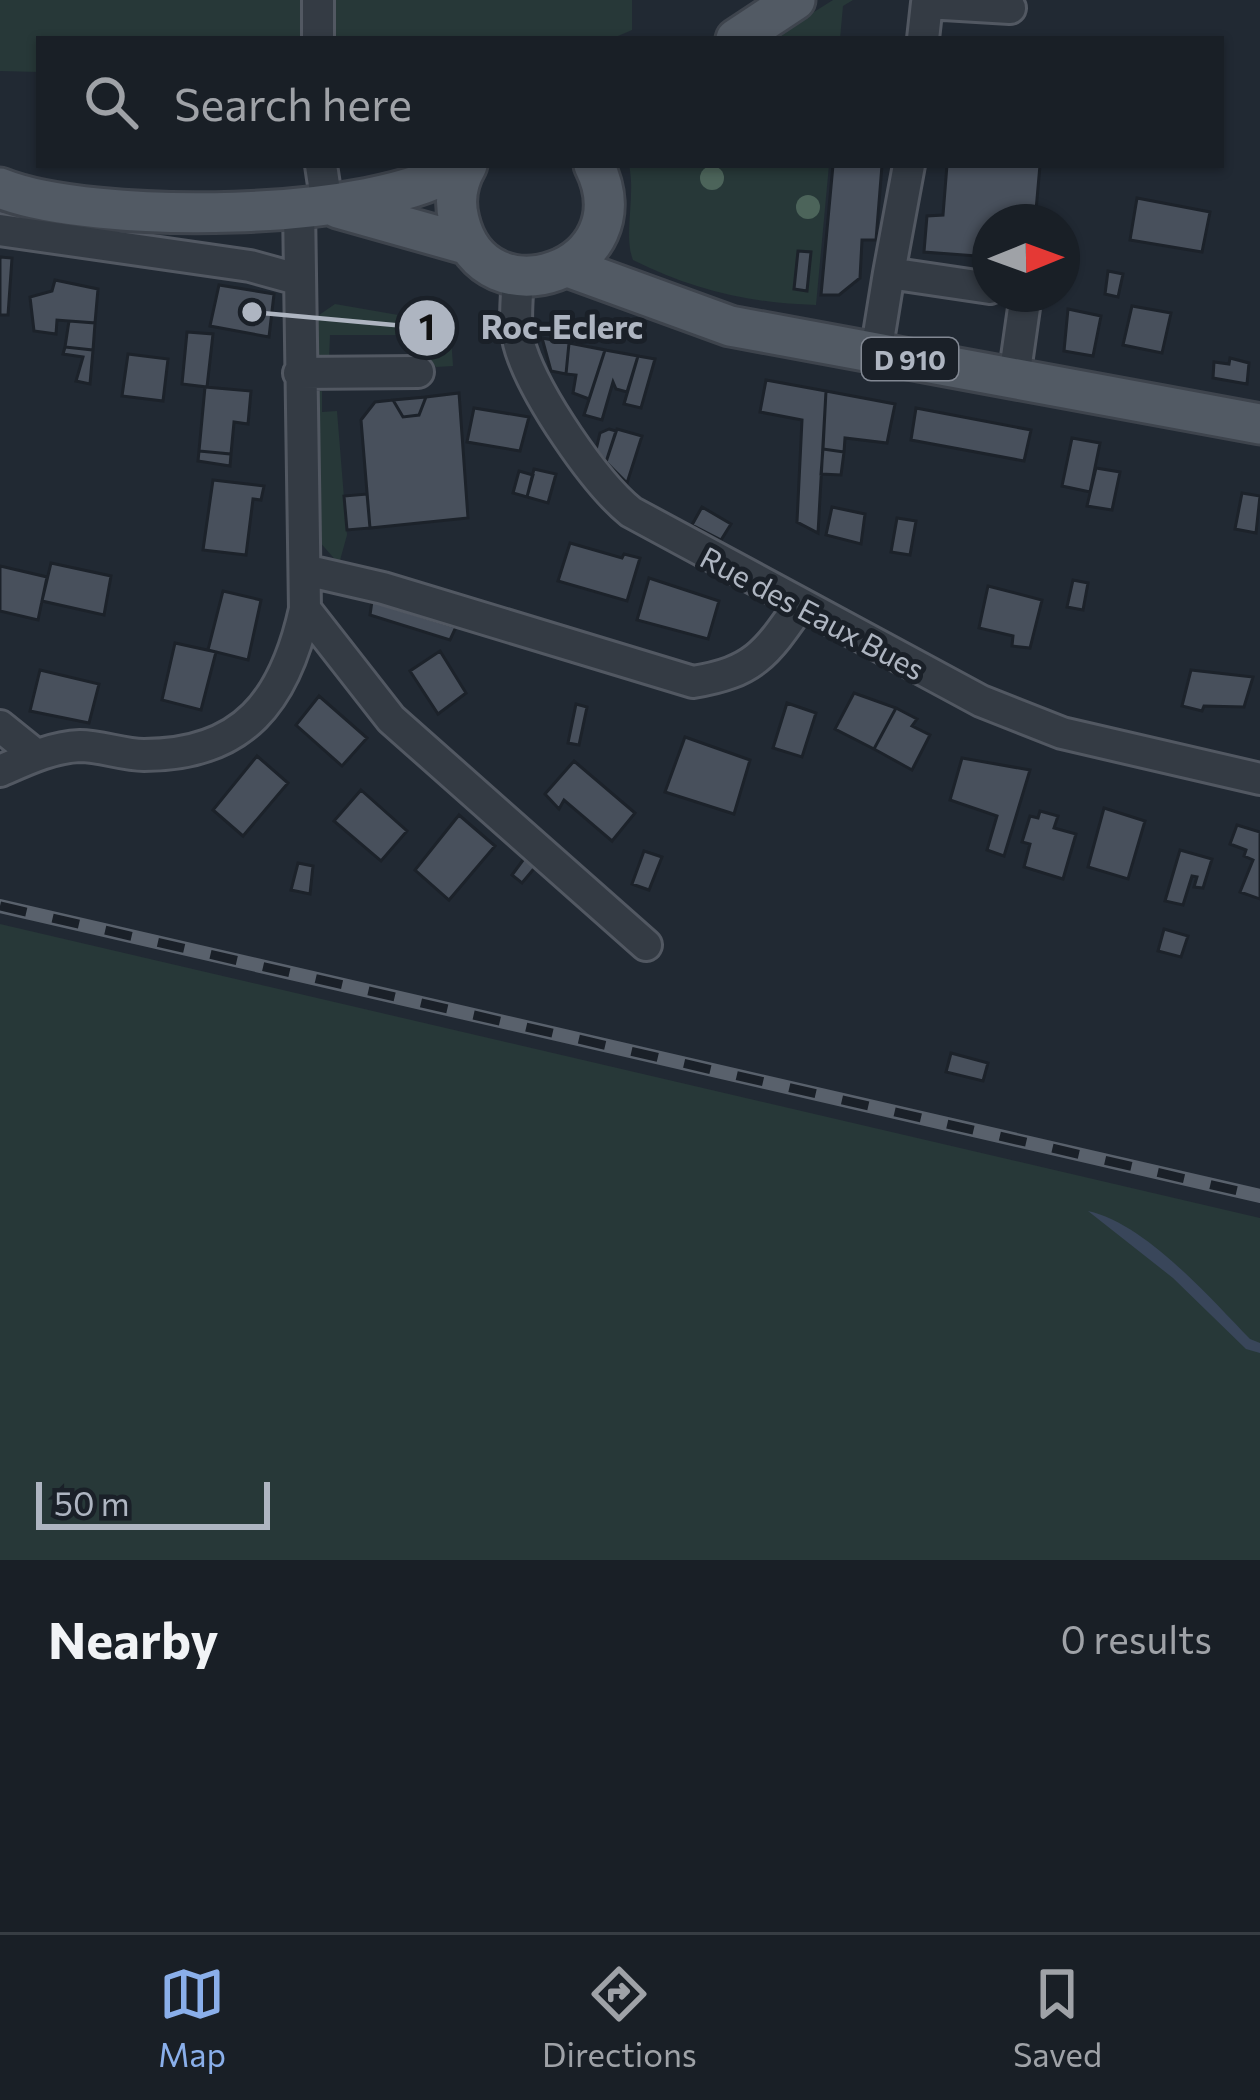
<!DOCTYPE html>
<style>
body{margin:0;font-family:Commissioner,sans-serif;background:#262c32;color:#f1f3f6}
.compass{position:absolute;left:972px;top:204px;width:108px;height:108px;border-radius:50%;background:#191f26;box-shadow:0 3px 9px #0004;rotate:89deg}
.scale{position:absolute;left:36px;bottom:30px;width:234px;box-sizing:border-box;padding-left:12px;border:6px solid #aeb5c1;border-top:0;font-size:33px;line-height:42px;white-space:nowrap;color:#aeb5c1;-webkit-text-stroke:9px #1a2028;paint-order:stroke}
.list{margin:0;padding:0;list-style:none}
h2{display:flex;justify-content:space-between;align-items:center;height:156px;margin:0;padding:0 48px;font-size:51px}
h2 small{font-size:39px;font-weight:400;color:#9fa2a7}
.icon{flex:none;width:66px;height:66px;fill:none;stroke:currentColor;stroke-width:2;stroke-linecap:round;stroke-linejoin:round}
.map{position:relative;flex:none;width:1260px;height:1560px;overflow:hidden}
.search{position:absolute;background:#191f26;box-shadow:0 3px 9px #0004;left:36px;right:36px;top:36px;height:132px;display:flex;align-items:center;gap:30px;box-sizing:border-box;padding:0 42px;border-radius:0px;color:#9fa2a7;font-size:45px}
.sheet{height:372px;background:#191f26}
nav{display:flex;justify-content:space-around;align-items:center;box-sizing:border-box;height:168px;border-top:3px solid #373d43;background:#191f26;font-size:33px;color:#9fa2a7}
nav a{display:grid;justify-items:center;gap:6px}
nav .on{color:#8aafea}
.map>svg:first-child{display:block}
.green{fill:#273838}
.water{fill:#39465a}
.building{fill:#48505c;stroke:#1c222a;stroke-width:3}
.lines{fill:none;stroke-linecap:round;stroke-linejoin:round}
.minor-casing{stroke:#525862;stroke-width:36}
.major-casing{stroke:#3e444d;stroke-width:45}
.minor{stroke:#343b44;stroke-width:30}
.major{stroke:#525a64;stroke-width:39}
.rail-casing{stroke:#59616c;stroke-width:14}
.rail{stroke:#1a2028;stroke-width:9;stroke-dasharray:27;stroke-linecap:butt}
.tree{fill:#4c645a}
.labels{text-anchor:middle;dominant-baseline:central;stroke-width:10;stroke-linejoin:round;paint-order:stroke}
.shield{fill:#1a2028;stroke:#828893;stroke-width:3}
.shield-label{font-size:27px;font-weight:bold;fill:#aeb5c1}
.street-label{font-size:30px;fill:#aeb5c1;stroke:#1a2028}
.leader{fill:none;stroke:#aeb5c1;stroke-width:4.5}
.callout-dot{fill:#aeb5c1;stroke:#1a2028;stroke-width:4.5}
.mark-label{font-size:36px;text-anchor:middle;font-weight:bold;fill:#111}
.callout-label{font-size:33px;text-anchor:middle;font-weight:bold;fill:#aeb5c1;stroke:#1a2028;stroke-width:10;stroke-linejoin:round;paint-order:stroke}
</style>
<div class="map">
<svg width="1260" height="1560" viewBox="0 0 1260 1560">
<rect width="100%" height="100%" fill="#212933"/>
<path class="green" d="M0,0H632V30L611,39H39V72L0,71Z
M833,0H853L843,6L840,39H771Z
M629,165H829L816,305C749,303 693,290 633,260C623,235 636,196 629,165Z
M335,304L450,324L453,366L436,367L429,359L427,335H330L329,360H314L309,322Z
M322,391V412L337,411L347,535L339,564L318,540L313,392Z
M0,924L1260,1218V1560H0Z"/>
<path class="water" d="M1088,1211C1146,1224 1209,1297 1250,1339L1260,1343V1353L1246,1349L1173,1278Z"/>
<path class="building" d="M833,165H882L876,240H862L860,278L839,295H821Z
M947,165H1040L1035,222H990V257L924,252L927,216L943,215Z
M1137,198L1210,212L1202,252L1130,240Z
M798,251L811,252L807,291L794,289Z
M0,257L12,258L8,315H0Z
M1108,271L1123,274L1118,297L1105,294Z
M55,280L98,289L95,323L57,320L56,334L34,331L30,297L52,291Z
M219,285L274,294L269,337L210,326Z
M1132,306L1171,313L1162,353L1123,345Z
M1068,309L1101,316L1093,356L1064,351Z
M69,321L95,323L93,350L65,347Z
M187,332L213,334L207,387L182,384Z
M542,338L569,343L566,374L551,371Z
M569,343L605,350L589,399L573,393L576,375L566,374Z
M65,347L93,350L90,384L76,381L83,357L63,354Z
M605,350L638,356L627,392L616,389L613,382L602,420L584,415Z
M128,354L168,359L163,401L122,396Z
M638,356L655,359L641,408L624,404Z
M1230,358L1249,363L1247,384L1213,378L1214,362L1229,364Z
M766,380L826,391L818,533L797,522L802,420L760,412Z
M205,387L251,391L248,424L234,422L231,454L199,451Z
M826,391L895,404L887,443L845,438L844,452L823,449Z
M459,393L468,518L370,528L361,420L375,402L393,400L403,417L419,415L426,397Z
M426,397L419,415L403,417L393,400Z
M474,408L529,417L520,451L467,442Z
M916,408L1031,430L1024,461L911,440Z
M609,429L616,431L606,462L596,450L600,433Z
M617,429L642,436L627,483L606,462Z
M1072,438L1100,443L1090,492L1062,486Z
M823,449L844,452L841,475L821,474Z
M199,451L231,454L230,466L198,461Z
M1096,468L1120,472L1112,510L1087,506Z
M534,469L556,474L548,503L527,497Z
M519,471L533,475L527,497L513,493Z
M213,480L264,486L261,500L253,499L246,555L203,550Z
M1242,493L1260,496L1256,533L1235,529Z
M367,494L370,528L347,530L344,496Z
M702,507L731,524L721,540L692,525Z
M832,507L865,514L861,544L826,535Z
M897,518L916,521L910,555L891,552Z
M570,543L622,558L624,554L640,558L627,601L558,581Z
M51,563L111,576L104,615L42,601Z
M0,566L47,577L38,620L0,611Z
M649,578L719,601L708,639L637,620Z
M1073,580L1088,583L1083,610L1067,607Z
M988,586L1042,600L1030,648L1012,646L1013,636L979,628Z
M223,591L261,600L248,660L208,650Z
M372,601L456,627L450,640L370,615Z
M175,643L216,652L201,710L162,700Z
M440,651L466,693L438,714L410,671Z
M40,670L99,684L89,723L30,711Z
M1191,670L1253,677L1244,707L1204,706L1202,711L1182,706Z
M854,693L896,708L874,749L835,729Z
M319,696L367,738L342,766L296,725Z
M787,703L816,713L802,757L773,748Z
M576,704L587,707L579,745L568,743Z
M896,708L917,719L912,726L930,735L912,770L874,749Z
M685,737L750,760L734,814L665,792Z
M257,756L288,783L243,836L213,810Z
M962,758L1030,770L1004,856L987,850L997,816L950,800Z
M574,761L635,813L612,841L564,800L559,809L545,794Z
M361,790L407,831L381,861L334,821Z
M1104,808L1145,821L1128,879L1088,867Z
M1040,811L1058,816L1054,828L1076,834L1063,879L1024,867L1030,844L1022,842L1030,816L1038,818Z
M459,815L495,846L449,900L415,870Z
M1237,825L1260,832V899L1240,892L1253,860L1244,856L1246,850L1230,844Z
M1180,850L1212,859L1203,888L1194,887L1197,877L1192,876L1183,905L1165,901Z
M644,851L662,857L649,890L632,884Z
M526,856L537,865L522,883L512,875Z
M298,863L313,866L310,894L291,890Z
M1164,929L1188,936L1181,957L1158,951Z
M951,1053L988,1063L983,1081L946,1072Z"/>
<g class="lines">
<defs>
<path id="minor" d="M318,0V39
M923,39L927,3L1010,8
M321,165L327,205
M299,207L305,609L391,719L646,945
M0,230L250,266L297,279
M889,273L909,165
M518,276C517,300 513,327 521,350C536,396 594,482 631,512L981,701L1062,733L1260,779
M876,353L889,273L990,288
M299,373L418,372
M1014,378L1026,294
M305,570L383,588L693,682C754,672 766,654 800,605
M0,726L36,755
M0,771C25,760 52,747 80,746C101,746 123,755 144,755C244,755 285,700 305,609"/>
<path id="major" d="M736,39L795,0
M467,165C457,182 454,201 459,220C484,325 646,269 594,165
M0,188C91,225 381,223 460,165
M338,208L469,245
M568,267L730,326L1260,424"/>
</defs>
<use href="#minor" class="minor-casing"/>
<use href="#major" class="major-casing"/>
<use href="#minor" class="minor"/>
<use href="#major" class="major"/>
<defs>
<path id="rail" d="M0,906L1260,1196"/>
</defs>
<use href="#rail" class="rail-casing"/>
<use href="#rail" class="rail"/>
</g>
<g class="tree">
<circle cx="712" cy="178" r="12"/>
<circle cx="808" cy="207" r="12"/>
</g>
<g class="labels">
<rect class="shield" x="862" y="338" width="96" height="42" rx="9"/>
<g class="shield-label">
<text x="910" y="359">D 910</text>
</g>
<g class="street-label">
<text transform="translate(813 612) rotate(28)">Rue des Eaux Bues</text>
</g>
</g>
<path class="leader" d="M252 312L427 328"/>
<g class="callout-dot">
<circle cx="252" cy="312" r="12"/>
<circle cx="427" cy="328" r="30"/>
</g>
<g class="mark-label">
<text x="427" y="340">1</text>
</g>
<g class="callout-label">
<text x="562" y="339">Roc-Eclerc</text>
</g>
</svg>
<svg class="compass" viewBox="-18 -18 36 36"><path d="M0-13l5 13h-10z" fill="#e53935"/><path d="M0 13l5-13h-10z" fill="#9fa2a7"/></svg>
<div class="scale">50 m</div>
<div class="search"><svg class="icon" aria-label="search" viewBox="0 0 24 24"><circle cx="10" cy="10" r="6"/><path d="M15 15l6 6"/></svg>Search here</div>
</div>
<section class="sheet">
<h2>Nearby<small>0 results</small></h2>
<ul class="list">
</ul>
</section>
<nav>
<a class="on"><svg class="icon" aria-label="map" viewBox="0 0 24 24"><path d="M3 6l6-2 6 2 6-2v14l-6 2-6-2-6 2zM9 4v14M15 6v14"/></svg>Map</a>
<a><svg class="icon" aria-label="directions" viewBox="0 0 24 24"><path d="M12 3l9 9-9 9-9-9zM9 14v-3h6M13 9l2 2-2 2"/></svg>Directions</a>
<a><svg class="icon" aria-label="saved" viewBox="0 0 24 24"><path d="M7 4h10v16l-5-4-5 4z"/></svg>Saved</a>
</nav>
